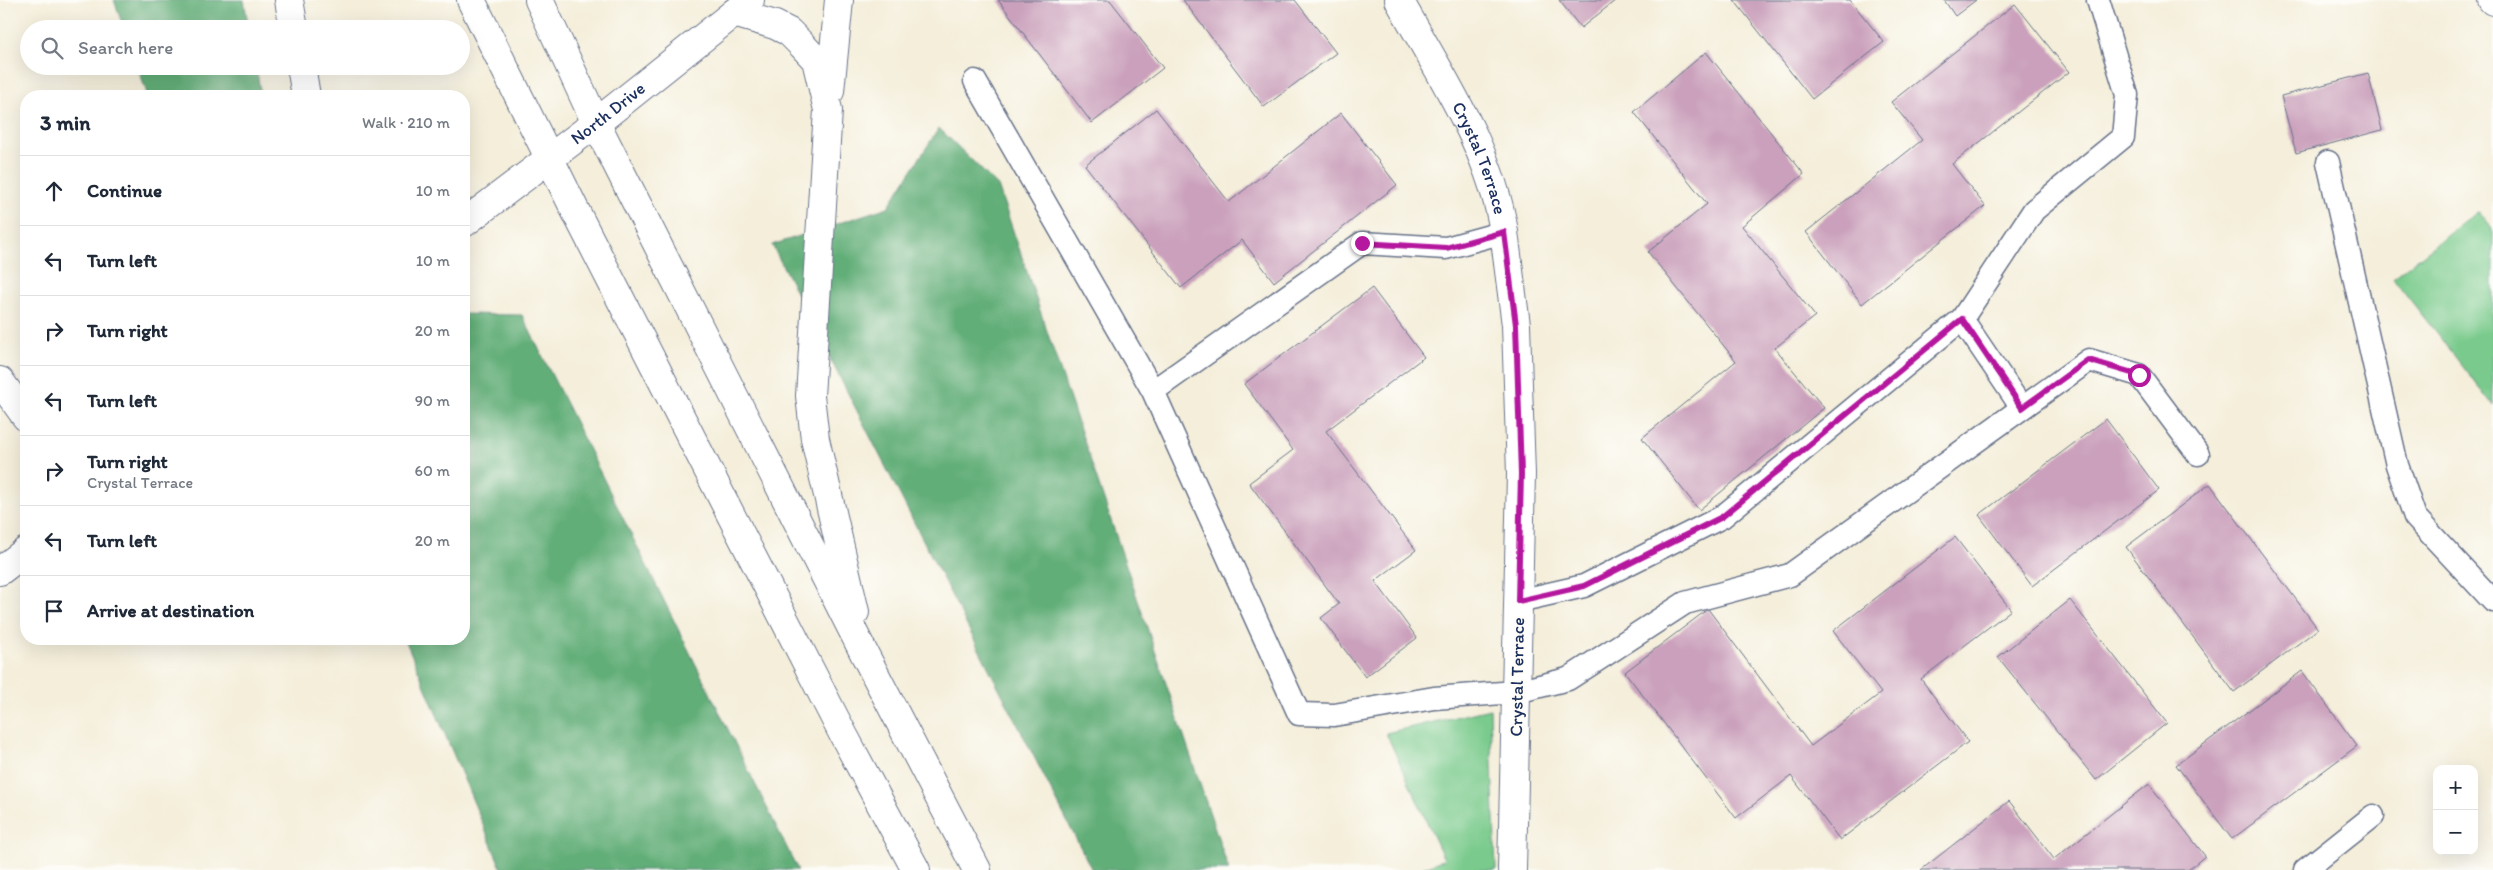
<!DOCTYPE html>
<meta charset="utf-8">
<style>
body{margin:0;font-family:Itim,sans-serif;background:#f2f2f3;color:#1f2937}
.controls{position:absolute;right:15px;bottom:15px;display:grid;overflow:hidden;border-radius:10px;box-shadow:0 5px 20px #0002}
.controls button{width:45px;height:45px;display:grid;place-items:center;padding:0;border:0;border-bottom:1px solid #e0e1e3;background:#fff;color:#1f2937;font:25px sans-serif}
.stop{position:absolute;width:15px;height:15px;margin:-11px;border:4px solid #b5179e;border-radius:50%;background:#fff}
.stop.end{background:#b5179e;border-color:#fff;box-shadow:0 1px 5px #0008}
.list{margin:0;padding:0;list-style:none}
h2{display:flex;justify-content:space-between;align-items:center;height:65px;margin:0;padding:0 20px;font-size:21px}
h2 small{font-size:16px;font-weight:400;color:#747a83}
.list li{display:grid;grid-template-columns:32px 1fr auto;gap:15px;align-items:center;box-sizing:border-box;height:70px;padding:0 20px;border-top:1px solid #e0e1e3}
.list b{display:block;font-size:19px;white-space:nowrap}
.list p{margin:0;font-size:16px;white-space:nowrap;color:#747a83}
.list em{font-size:16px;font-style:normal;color:#747a83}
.icon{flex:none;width:28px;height:28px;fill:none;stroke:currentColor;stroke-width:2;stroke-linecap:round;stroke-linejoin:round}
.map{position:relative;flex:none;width:2493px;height:870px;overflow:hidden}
.search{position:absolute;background:#fff;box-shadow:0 5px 20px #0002;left:20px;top:20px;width:450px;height:55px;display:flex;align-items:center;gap:12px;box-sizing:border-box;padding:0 18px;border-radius:28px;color:#747a83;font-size:19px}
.panel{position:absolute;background:#fff;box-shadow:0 5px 20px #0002;left:20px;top:90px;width:450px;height:555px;border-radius:20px}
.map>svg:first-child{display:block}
.green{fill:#79ca8c;stroke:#4a7c75}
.forest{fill:#62ae78;stroke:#3e6e6b}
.building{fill:#caa0bc}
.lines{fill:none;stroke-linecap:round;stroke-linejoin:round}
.lane-casing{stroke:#677289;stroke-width:25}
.street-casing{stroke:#677289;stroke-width:30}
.secondary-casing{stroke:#677289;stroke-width:30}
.highway-casing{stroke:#677289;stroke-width:30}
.lane{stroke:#fff;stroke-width:22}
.street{stroke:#fff;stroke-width:28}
.secondary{stroke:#fff;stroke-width:28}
.highway{stroke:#fff;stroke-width:28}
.route{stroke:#b5179e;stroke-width:6}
.labels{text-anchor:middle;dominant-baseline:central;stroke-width:4;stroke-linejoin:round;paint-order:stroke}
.street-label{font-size:18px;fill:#1b2f5e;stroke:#fdfcf7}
</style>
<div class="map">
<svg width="2493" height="870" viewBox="0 0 2493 870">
<rect width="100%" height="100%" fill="#fdfcf7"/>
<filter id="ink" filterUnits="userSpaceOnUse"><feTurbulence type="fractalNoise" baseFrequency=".02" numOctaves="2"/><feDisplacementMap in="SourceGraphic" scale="10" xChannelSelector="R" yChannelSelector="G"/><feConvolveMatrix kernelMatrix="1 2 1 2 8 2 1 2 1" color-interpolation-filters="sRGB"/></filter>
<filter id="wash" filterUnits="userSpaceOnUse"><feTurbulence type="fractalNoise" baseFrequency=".0096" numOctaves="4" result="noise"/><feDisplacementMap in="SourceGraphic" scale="20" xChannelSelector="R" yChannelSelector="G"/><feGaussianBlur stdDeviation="1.12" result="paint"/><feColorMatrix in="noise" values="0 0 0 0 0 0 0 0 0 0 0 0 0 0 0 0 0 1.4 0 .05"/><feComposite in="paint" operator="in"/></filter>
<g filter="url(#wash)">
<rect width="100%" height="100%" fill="#f4eeda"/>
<path class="green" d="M2479,211L2493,229V405L2393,278Z
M1490,709L1496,870H1418L1444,859L1386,733Z"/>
<path class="forest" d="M114,0H244L249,29H124Z
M137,66H256L261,96H148Z
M939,128L998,186L1229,870H1092L772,245L888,207Z
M464,314L522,315L798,870H502L405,639H464Z"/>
<g id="blocks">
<path class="building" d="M998,0H1110L1163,68L1092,123Z
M1183,0H1295L1336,53L1264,107Z
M1559,0H1616L1581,28Z
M1734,0H1850L1884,42L1812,99Z
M1944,0H1976L1955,16Z
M2015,4L2069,72L1952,164L1985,206L1862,304L1806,232L1922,140L1891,102Z
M1706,52L1804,174L1742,226L1815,316L1775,348L1824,408L1699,510L1642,438L1736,361L1648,252L1707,204L1634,112Z
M2368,73L2382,130L2296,153L2281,96Z
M1156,109L1229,202L1341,113L1397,185L1274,282L1242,240L1181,288L1085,165Z
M1372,288L1424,357L1326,431L1416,550L1375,581L1417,638L1365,677L1321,618L1339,604L1249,483L1293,450L1244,384Z
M2106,419L2159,490L2032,586L1979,515Z
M2210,484L2318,629L2234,692L2126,547Z
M1955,537L2011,610L1921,679L1968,742L1840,840L1791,776L1736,818L1625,672L1708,609L1811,746L1881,693L1833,631Z
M2070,600L2167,723L2096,780L1998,657Z
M2302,671L2357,746L2232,839L2176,765Z
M2149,784L2205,856L2188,870H1921L2009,801L2054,859Z"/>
</g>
</g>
<g filter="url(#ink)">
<use href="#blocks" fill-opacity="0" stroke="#677289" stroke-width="1"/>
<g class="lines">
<defs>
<path id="lane" d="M975,81L1153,391L1299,714L1334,715L1434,698L1516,692L1568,679L1685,603L1790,575L2089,360L2139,375L2198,454
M2328,162L2397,465L2415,517L2493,601
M1153,391L1362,243L1446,248L1504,232
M2022,408L1962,319L2034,210L2123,137L2127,95L2098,0
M1518,601L1584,586L1722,517L1962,319
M2305,870L2373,816"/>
<g id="street">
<path id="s1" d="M1399,0C1439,73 1491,148 1504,232L1516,325L1521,474L1512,870"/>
<path d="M2492,0L2493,1"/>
<path d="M734,13L750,0"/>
<path d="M0,381L26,417"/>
</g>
<g id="secondary">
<path id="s2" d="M464,223L596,123L734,13"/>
<path d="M0,571L26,551"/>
</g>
<path id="highway" d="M289,0L294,29
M471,0L579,218L843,734L916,870
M539,0L596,123L865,655L977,870
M734,13L775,25L789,32L802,45L816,60L828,110L810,396L815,439L855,612
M301,66L306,96
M830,91L839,0"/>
</defs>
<use href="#lane" class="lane-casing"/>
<use href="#street" class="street-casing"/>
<use href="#secondary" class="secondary-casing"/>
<use href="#highway" class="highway-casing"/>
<use href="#lane" class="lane"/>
<use href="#street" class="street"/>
<use href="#secondary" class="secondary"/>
<use href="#highway" class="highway"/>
</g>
</g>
<g class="lines" filter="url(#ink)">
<path class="route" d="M1362,243L1446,248L1504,232L1516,325L1521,474L1518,601L1584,586L1722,517L1962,319L2022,408L2088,360L2139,375"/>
</g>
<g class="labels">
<g class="street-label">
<text stroke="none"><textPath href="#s2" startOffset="181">North Drive</textPath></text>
<text stroke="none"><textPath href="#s1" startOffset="178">Crystal Terrace</textPath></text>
<text transform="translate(1517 677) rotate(-89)">Crystal Terrace</text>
</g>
</g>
</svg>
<div class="controls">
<button>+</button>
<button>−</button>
</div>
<div class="stop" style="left:2139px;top:375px"></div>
<div class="stop end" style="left:1362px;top:243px"></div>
<div class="search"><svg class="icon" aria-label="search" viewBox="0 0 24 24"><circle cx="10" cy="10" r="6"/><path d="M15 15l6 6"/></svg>Search here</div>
<section class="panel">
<h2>3 min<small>Walk · 210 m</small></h2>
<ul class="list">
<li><svg class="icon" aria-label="ahead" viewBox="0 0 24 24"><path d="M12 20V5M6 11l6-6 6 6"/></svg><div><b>Continue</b></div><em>10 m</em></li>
<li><svg class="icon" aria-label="left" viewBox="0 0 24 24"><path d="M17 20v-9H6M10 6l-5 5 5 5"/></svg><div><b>Turn left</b></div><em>10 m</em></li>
<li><svg class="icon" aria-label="right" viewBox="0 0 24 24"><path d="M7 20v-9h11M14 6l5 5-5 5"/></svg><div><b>Turn right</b></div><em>20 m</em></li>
<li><svg class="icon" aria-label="left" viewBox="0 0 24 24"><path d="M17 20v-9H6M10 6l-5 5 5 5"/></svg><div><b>Turn left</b></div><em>90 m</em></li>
<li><svg class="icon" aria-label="right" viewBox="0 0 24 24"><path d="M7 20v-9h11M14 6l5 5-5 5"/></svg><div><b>Turn right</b><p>Crystal Terrace</p></div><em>60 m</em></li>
<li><svg class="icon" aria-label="left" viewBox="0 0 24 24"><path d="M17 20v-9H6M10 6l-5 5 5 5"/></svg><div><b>Turn left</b></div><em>20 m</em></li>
<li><svg class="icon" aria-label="arrive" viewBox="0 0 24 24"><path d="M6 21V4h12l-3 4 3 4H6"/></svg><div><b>Arrive at destination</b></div></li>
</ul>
</section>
</div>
